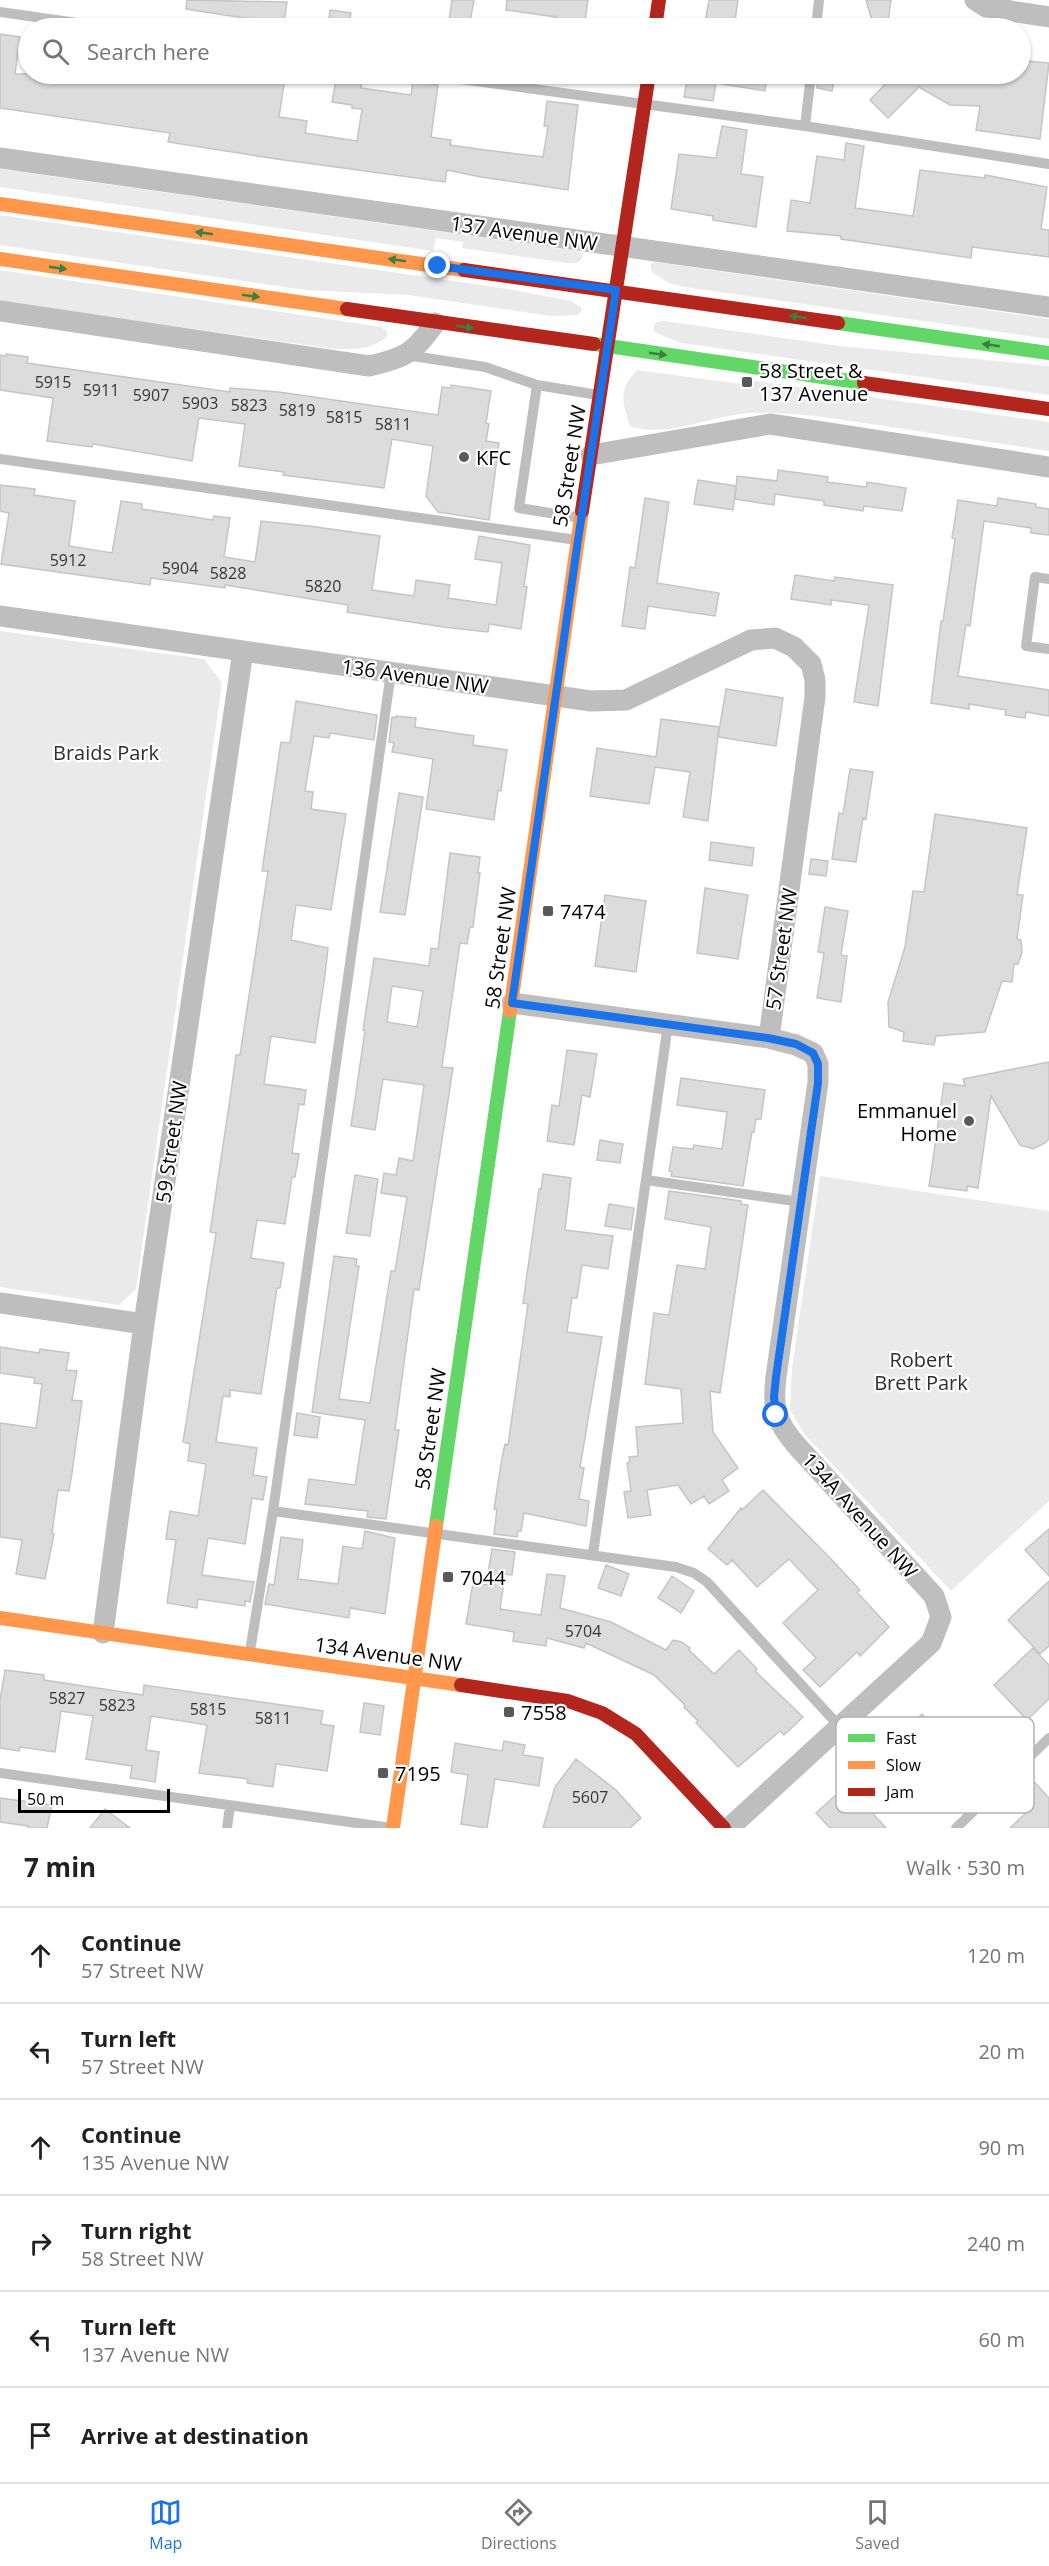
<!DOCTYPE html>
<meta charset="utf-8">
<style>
body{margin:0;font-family:"Open Sans",sans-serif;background:#f2f2f2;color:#202124}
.scale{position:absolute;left:18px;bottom:15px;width:152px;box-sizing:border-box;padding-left:6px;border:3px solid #000;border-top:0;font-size:16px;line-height:21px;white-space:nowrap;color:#000;-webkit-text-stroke:4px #fff;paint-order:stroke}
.stop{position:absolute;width:18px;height:18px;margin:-14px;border:4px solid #1a73e8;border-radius:50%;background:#fff}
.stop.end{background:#1a73e8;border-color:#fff;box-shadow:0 2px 6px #0008}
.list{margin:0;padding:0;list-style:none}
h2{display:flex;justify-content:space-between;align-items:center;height:78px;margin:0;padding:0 24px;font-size:26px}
h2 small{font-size:20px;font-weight:400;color:#757577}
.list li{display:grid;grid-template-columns:39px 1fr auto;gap:18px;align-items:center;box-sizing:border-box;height:96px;padding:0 24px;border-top:2px solid #e0e0e0}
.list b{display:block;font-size:22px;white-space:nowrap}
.list p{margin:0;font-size:20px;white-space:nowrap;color:#757577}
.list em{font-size:20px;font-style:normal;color:#757577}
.icon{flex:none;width:33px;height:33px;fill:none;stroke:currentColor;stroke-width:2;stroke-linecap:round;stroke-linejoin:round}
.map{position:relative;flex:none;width:1049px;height:1828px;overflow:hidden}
.search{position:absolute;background:#fff;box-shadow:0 2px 4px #0004;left:18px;right:18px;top:18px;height:66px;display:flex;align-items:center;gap:15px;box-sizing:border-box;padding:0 21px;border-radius:33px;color:#757577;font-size:22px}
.sheet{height:654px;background:#fff}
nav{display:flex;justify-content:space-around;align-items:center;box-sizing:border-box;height:84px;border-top:2px solid #e0e0e0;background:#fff;font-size:16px;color:#757577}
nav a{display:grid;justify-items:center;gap:3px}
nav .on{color:#1a73e8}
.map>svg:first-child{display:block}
.green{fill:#eaeaea}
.building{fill:#dcdcdc;stroke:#c5c5c5;stroke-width:1.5;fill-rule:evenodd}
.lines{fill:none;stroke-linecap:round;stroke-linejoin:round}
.lane{stroke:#bebebe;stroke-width:10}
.street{stroke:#bebebe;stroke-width:21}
.fast{stroke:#63d668;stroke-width:14}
.slow{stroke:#ff974d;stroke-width:14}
.jam{stroke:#b3261e;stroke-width:14}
.oneway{fill:#3b803e}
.route{stroke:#1a73e8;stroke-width:8}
.poi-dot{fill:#595959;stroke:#fff;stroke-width:2}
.labels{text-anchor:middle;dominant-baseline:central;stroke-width:4.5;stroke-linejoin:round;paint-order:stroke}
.number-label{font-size:16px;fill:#373737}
.street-label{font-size:20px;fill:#000;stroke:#fff}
.poi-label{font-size:20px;fill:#000;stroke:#fff;text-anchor:start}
.park-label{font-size:20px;fill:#2f2f2f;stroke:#fff}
.key{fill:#fff;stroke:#b2b2b2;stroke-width:1.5}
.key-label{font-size:16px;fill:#000}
</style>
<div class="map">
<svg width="1049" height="1828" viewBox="0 0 1049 1828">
<rect width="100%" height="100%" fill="#fff"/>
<path class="green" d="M0,169L576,251L583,254L582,259L577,263H566L462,248L463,242L436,238L433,251L0,187Z
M0,215L508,289L571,301L582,308L581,312L577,315L551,316L408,295L305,290L0,245Z
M655,262L1049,319V339L685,287L669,283L652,272L650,265Z
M0,270L381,327L387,331V337C370,350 355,349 335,349L0,301Z
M664,321L840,346L1049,366V395L681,343L654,332V325L657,322Z
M637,370L748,385L749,380L1049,422V451C992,442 935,434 878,425C836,419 793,411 751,413C712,415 666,439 630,426C622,402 618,391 637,370Z
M0,631L204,659L222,683L136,1289L119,1305L0,1287Z
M820,1176L1049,1211V1501L951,1591L805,1435L790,1410L792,1368Z"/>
<path class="building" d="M187,0L287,2L283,28L257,25L258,20L186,9Z
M452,0H474L469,28H448Z
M507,0H588L584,28H556V17L506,10Z
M709,0H738L734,28H704Z
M866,0H891L887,28H874Z
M330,10L351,13L348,28H328Z
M0,34L20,37L15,74H255L285,78L279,117L307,121L305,133L357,141L362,109L352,108V105L332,102L337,74H363L361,88L411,95L413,81L438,85L431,137L451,140L450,145L485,150L543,157L548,126H544L547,101L578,105L568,190L481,177L447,170L445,182L277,159L168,142L170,133L0,108Z
M1028,61L1049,63L1040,139L976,130L980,106L950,105L919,87L888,118L870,100L895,74H1020V62L1027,63Z
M688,74H767L765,91L716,83L713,101L684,97Z
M818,74H835L832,91L817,88Z
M722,126L747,130L741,174L763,177L756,227L713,220V216L671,209L679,154L716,158Z
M846,143L864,146L855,208L913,216L920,170L985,178V175L1047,187L1041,229L1049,230V257L972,247L971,258L841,239V236L787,231L791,200L810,203L817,156L844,160Z
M6,354L28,357L27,363L230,392V388L279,392L438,415L442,387L451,388V385L491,391L486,423L489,424L486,441L499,443L489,520L438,512L426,496L433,446L392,439L384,488L283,475L284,472L239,466L245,424L199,418L192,461L93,444L92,447L47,441L53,398L0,390V355L6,356Z
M778,470L828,477L827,482L866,487L867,482L906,488L902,511L864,506L863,511L824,505V501L775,494L774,505L735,499L737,476L777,481Z
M698,480L736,486L733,510L694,504Z
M0,485L35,489L34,495L75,501L69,546L112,553L121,501L142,504V509L213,520L214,516L230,518L224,557L255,562L261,521L309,526L380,536L372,590L414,596L416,580L450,585L448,598L496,605L502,563L475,559L479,536L530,545L524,586L527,587L521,629L489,624L488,632L443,627L347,612L348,605L225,585V588L151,578L150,585L1,564L9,513L0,511Z
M645,498L669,502L657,583L719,593L715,616L648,606L645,629L622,626L630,567L635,568Z
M998,498L1036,504V507L1049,509V535L1031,533V528L984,521L970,626L966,625L958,676L1049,690V716L1026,712L1025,718L1005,715L1006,710L969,704V709L931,703L941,621H943L955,539L952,538L958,500L997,506Z
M795,575L834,581L835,577L893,585L878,706L854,702L869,605L831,600V605L791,599Z
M726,689L783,698L776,746L718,737Z
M296,701L377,715L374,740L330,733L329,738L314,736L305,791L313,792L311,809L346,814L331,910L296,905L291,940L328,948L325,975L315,1043L271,1036L264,1084L306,1090L304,1105L299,1104L292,1153L299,1154L295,1177H292L285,1224L257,1220L251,1258L284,1263L280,1288H277L261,1394L230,1390V1397L223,1396L216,1442L257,1448L253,1475L267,1477L263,1500L252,1498L245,1544L208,1538L202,1575L254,1582L250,1602L245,1601V1606L198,1599L197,1608L167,1603L176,1540L166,1539L170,1511L198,1516L206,1464L188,1461L190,1444L183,1442L216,1233L210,1232L231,1092L236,1055H240L268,871H262L281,742L290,743Z
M396,716L416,718L415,727L474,736L473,745L507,750L501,791L498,790L494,820L426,809L433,759L392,752L394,743L389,742L392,717L396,718Z
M661,719L719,727L708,821L683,817L690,772L655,767L649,804L590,796L597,748L656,757Z
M850,769L873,772L866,819L863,818L856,862L832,859L839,813L843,814Z
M399,793L423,797L405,915L380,912Z
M935,814L1027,828L1017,895H1023L1017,939L1021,940L1022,952L1018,964H1014L1012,982L1002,981L985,1032L936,1036L934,1045L903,1041L904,1032L889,1027L888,1002L905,947L913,891L924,892Z
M711,842L754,848L752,866L709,860Z
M450,853L480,857L478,873H480L473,927H470L467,944L460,943L442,1067L453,1068L419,1290L414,1289L395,1430H399L386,1519L367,1517L368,1511L305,1504L309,1479L355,1485L365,1420L312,1412L334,1256L357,1259L356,1266H359L339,1399L370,1403L391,1271H395L407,1197L381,1193L384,1173L396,1175L399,1158L413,1161L424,1085L383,1079L375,1130L351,1126L365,1031L363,1030L374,958L429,966L431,948L438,949ZM392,986L423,991L417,1027L387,1022Z
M811,859L828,861L826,876L809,874Z
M705,888L748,895L738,959L697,953Z
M605,895L646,901L636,972L595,966Z
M825,907L848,911L841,955L847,956L841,1002L817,998L824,953L818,952Z
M567,1050L597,1054L590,1097L582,1095L574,1145L547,1141L552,1105L559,1106Z
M1049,1062V1139L1045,1143L1033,1149L1020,1145L991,1096L978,1188L967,1186V1191L929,1186L944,1083L965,1086L963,1079Z
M681,1078L765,1090L761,1119H756L754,1132H752L743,1186L671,1176L672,1172L669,1171L673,1147L693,1149L694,1145L722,1149L727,1112L677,1105Z
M600,1140L623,1144L620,1163L597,1160Z
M543,1174L571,1178L565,1230L613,1236L608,1269L582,1265L577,1298H572L567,1332L602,1337L580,1467L584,1468L579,1499L589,1501L586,1526L524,1513L521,1531H518L517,1537L494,1534L497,1509H494L502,1458L505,1444L508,1445L528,1304L523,1303L539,1189H541Z
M355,1175L378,1179L370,1236L346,1233Z
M669,1191L741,1201V1204L748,1205L720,1393L710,1391L713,1432L738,1468L722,1480L729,1491L709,1504L704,1496L691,1504L678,1485L647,1490L651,1515L628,1518L624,1492L631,1491L627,1463L630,1462L629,1457L638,1456L636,1427L683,1423L681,1389L645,1384L654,1313L669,1315L677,1265L705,1269L711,1227L665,1219Z
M609,1204L634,1208L631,1230L605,1226Z
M0,1347L39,1353L40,1349L69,1353L66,1370L77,1371L72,1400L82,1401L72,1473L69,1491L58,1490L52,1533L54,1534L45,1579L16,1574L22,1540L0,1537V1423L36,1428L42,1384L34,1383L35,1378L0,1373Z
M297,1413L320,1417L317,1438L294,1435Z
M763,1490L832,1560L860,1590L857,1592L889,1627L860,1656L857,1652L820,1687L803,1670L816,1658L783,1623L818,1590L789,1559L757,1587L732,1560L727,1565L708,1549L741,1508L742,1510Z
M1049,1529V1576L1025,1550Z
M365,1531L395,1538L385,1614L350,1608L349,1618L265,1604L269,1584L274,1585L281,1537L303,1540L298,1579L338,1584L343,1546L362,1549Z
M492,1549L515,1552L512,1575L505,1574L500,1609L541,1615L547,1574L565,1576L560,1608L611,1622L666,1650L673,1640L682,1642L690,1648L689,1650L714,1674L739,1650L757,1669L755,1671L803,1717L784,1735L780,1731L738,1767L696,1723L698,1721L684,1707L685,1705L654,1675L586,1643L584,1648L547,1638L546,1646L513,1641L514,1632L466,1624L473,1583L486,1585Z
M606,1565L629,1574L621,1596L598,1588Z
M672,1576L694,1591L681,1613L658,1598Z
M1049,1581V1646L1040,1654L1008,1620Z
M1033,1648L1049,1665V1699L1027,1720L994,1685Z
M5,1670L44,1675V1680L143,1695L144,1685L323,1711L321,1724L334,1726L327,1771L276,1764L273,1787L247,1783L248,1779L199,1773L207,1725L151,1716L146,1750L159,1752L155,1782L130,1778L132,1766L86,1759L93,1716L61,1711L55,1752L20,1747L19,1751L0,1748V1700Z
M364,1703L384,1706L380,1735L360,1732Z
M922,1714L972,1768L942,1795L893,1741Z
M504,1741L525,1745L523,1755L543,1758L539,1786L495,1779L487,1828L461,1824L468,1775L451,1772L455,1743L502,1751Z
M576,1759L616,1790L641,1818L630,1828H543L555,1787Z
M1028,1775L1049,1798V1828H1010L1028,1811L1011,1791Z
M847,1785L886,1828H830L816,1813Z
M0,1798L52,1805L47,1828H28V1826L0,1822Z
M105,1809L130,1828H90Z"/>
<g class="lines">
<path class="lane" d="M0,12L112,28
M816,28L819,0
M424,74L805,126L1049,164
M805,126L811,74
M406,355L485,367L537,385
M0,459L577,540
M581,518L519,508L537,385L598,395
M1049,579L1035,577L1026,646L1049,649
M646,1180L801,1202
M273,1511L676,1567L694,1573L707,1582L839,1726
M593,1554L668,1024
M250,1651L273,1511L391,672
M0,1773L392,1828
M227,1828L230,1806
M956,1828L1049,1738"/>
<path class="street" d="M975,0L986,7L1049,17
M0,158L1049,307
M0,311L369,366C405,358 414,353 435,323
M591,455L770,424L1049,467
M0,616L591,701L626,700L751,640L775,638L794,647L811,664L815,680V697L769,1038
M512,1003L769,1038L796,1045L813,1053L818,1064V1082L776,1377C772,1409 776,1422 797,1446L934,1596L941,1617L931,1643L729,1828
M0,1303L144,1324
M103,1633L144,1324L243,651"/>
<path class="fast" d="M838,323L1049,353
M594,344L864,383
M436,1526L510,1011"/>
<path class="slow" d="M0,204L464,270
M0,259L347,309
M510,1011L582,511
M0,1618L461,1685
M393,1828L436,1526"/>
<path class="jam" d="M655,28L659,0
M464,270L838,323
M347,309L594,344
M864,383L1049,409
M582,511L649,74
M461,1685L568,1701L602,1713L636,1734L724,1828"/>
</g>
<defs><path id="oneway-solid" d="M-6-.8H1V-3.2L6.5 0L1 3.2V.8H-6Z" transform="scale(1.5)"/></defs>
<g class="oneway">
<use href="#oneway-solid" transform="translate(204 233) rotate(-172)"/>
<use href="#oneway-solid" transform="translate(397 260) rotate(-172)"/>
<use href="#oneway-solid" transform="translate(58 268) rotate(8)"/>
<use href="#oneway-solid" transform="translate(251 296) rotate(8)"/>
<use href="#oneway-solid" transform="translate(798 317) rotate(-172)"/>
<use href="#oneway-solid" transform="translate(465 327) rotate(8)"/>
<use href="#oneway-solid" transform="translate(991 345) rotate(-172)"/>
<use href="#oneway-solid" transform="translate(658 354) rotate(8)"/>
</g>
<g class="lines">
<path class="route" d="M438,266L616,290L578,540L512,1003L768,1038L796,1044L813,1053L818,1064V1083L776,1377L774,1397L776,1415"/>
</g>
<g class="poi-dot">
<rect x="741" y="376" width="12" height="12" rx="3"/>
<circle cx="464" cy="457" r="6"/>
<rect x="542" y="905" width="12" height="12" rx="3"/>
<circle cx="969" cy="1121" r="6"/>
<rect x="442" y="1571" width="12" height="12" rx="3"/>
<rect x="503" y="1706" width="12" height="12" rx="3"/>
<rect x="377" y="1767" width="12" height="12" rx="3"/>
</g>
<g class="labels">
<g class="number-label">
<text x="53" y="382">5915</text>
<text x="101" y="390">5911</text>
<text x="151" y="395">5907</text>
<text x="200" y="403">5903</text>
<text x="249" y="405">5823</text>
<text x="297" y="410">5819</text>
<text x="344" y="417">5815</text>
<text x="393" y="424">5811</text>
<text x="68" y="560">5912</text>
<text x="180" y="568">5904</text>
<text x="228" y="573">5828</text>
<text x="323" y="586">5820</text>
<text x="583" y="1631">5704</text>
<text x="67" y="1698">5827</text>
<text x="117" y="1705">5823</text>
<text x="208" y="1709">5815</text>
<text x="273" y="1718">5811</text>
<text x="590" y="1797">5607</text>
</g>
<g class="street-label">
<text transform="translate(524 233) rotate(8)">137 Avenue NW</text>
<text transform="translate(569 466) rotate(-81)">58 Street NW</text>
<text transform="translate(415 676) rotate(8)">136 Avenue NW</text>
<text transform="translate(500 948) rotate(-82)">58 Street NW</text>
<text transform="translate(781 949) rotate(-82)">57 Street NW</text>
<text transform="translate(171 1142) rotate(-82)">59 Street NW</text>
<text transform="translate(430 1429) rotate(-82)">58 Street NW</text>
<text transform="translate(860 1515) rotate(48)">134A Avenue NW</text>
<text transform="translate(388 1654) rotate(8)">134 Avenue NW</text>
</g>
<g class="poi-label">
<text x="759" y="370">58 Street &amp;<tspan x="759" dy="23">137 Avenue</tspan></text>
<text x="476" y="457">KFC</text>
<text x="560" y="911">7474</text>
<text x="957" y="1110" text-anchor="end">Emmanuel<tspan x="957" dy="23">Home</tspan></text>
<text x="460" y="1577">7044</text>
<text x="521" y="1712">7558</text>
<text x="395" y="1773">7195</text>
</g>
<g class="park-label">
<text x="106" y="752">Braids Park</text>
<text x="921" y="1359">Robert<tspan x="921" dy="23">Brett Park</tspan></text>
</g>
</g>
<rect x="836" y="1717" width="198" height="96" rx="9" class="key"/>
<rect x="848" y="1734" width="27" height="8" fill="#63d668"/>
<rect x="848" y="1761" width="27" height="8" fill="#ff974d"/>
<rect x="848" y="1788" width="27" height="8" fill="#b3261e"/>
<g class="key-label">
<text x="886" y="1744">Fast</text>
<text x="886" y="1771">Slow</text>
<text x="886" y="1798">Jam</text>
</g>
</svg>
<div class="scale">50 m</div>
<div class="stop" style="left:776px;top:1415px"></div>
<div class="stop end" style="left:438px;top:266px"></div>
<div class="search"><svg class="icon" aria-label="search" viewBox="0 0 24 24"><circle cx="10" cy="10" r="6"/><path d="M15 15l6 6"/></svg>Search here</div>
</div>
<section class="sheet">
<h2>7 min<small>Walk · 530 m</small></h2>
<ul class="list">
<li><svg class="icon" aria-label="ahead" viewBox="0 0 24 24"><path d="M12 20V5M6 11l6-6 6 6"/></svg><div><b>Continue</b><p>57 Street NW</p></div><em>120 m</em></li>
<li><svg class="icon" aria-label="left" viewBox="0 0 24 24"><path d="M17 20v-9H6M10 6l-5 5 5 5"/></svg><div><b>Turn left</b><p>57 Street NW</p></div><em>20 m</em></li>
<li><svg class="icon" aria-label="ahead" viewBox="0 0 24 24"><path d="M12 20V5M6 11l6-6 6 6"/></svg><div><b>Continue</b><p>135 Avenue NW</p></div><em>90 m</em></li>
<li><svg class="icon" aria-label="right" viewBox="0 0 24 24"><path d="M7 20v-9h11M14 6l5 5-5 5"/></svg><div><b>Turn right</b><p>58 Street NW</p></div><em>240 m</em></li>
<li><svg class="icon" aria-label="left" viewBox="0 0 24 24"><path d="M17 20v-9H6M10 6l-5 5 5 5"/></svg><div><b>Turn left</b><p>137 Avenue NW</p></div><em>60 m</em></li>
<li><svg class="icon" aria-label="arrive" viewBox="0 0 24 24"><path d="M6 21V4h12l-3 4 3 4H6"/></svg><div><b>Arrive at destination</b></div></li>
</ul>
</section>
<nav>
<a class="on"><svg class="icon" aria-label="map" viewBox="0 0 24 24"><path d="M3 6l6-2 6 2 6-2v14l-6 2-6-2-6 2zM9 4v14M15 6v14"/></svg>Map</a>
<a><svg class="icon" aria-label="directions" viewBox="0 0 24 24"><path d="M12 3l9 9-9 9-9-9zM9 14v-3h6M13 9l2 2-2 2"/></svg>Directions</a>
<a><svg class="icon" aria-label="saved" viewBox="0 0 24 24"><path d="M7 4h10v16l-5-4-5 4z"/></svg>Saved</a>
</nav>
